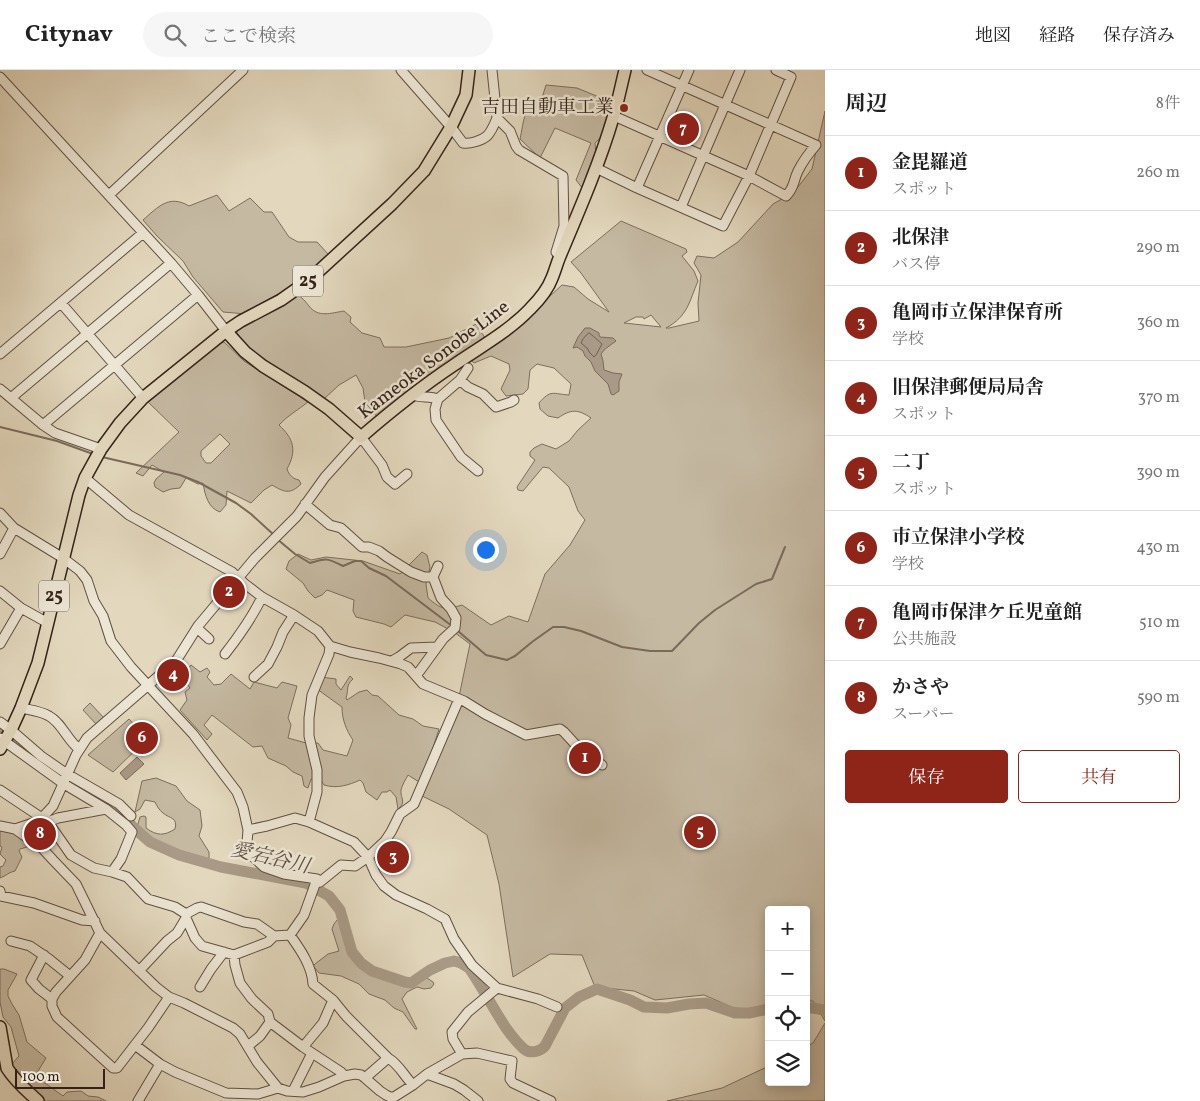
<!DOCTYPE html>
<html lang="ja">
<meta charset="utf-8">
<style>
body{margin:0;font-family:Vollkorn,"Noto Serif JP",serif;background:#f6f6f6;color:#222}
.controls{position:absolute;right:15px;bottom:15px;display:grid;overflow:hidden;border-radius:5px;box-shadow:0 2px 12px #0003}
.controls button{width:45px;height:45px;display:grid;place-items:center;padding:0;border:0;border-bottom:1px solid #e0e0e0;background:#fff;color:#222;font:25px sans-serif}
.scale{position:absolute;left:15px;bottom:12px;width:90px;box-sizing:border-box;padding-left:5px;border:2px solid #34221a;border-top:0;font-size:14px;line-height:18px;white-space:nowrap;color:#34221a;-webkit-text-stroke:4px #ede6d5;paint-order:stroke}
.you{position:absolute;left:485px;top:479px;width:18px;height:18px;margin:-12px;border:4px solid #fff;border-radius:50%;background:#1a73e8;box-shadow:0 0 0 8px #1a73e833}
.badge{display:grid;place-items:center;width:32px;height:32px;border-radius:50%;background:#8f2418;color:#fff;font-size:16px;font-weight:700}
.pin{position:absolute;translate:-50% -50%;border:2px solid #fff;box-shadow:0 1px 5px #0006}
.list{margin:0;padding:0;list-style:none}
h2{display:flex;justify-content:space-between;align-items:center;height:65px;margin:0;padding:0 20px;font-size:21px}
h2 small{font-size:16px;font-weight:400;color:#767676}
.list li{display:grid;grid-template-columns:32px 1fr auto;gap:15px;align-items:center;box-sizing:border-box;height:75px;padding:0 20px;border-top:1px solid #e0e0e0}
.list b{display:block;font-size:19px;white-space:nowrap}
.list p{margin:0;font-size:16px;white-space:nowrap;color:#767676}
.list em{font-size:16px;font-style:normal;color:#767676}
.actions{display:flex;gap:10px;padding:15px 20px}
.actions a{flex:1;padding:11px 0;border:1px solid #8f2418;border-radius:5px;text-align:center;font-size:18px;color:#8f2418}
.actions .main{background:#8f2418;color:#fff}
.icon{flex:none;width:28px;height:28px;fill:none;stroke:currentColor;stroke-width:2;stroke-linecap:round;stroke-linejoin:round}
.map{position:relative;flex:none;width:825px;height:1031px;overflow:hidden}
header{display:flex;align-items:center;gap:30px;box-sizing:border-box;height:70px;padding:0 25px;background:#fff;border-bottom:1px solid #e0e0e0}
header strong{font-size:24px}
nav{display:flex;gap:28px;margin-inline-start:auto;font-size:18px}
.search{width:350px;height:45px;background:#f6f6f6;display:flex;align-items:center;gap:12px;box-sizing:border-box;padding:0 18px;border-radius:28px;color:#767676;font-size:19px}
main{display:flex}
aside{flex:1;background:#fff}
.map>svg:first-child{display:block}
.green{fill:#c5b9a2;stroke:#7c6e5e;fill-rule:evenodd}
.water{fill:#a89a86;stroke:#7a6a5b}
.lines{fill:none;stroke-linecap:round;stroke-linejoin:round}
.shore{stroke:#6e5e50;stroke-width:1}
.stream{stroke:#7a6a5b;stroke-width:2}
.river{stroke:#a89a86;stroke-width:11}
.minor-casing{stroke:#605043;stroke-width:11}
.major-casing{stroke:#34221a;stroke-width:14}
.minor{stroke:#ede6d5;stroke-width:9}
.major{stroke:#e3d8be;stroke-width:11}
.poi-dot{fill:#8f2418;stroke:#ede6d5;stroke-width:2}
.labels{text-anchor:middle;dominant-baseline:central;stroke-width:5;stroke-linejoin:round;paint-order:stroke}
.shield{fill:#ede6d5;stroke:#6c5d52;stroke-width:1}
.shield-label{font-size:18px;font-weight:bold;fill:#34221a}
.poi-label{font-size:19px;fill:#34221a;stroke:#ede6d5;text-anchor:end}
.street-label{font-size:19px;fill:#34221a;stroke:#ede6d5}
.water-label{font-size:20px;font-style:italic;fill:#5d4c40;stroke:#ede6d5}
</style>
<header>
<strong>Citynav</strong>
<div class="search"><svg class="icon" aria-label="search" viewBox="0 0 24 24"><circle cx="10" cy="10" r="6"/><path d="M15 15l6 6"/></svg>ここで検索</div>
<nav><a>地図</a><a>経路</a><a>保存済み</a></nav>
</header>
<main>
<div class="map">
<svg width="825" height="1031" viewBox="0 0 825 1031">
<rect width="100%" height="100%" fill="#e3d8be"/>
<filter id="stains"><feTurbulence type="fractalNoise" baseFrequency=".004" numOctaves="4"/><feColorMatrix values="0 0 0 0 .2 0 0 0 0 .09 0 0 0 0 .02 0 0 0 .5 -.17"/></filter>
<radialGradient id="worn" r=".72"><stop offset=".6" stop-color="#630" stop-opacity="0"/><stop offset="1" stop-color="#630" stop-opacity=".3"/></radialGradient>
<path class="green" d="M546,15L577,18L611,32L604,64L595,73L596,86L583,119L576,110L591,73L555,58L540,88L520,69C524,51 523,36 542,28Z
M825,41V951L813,931H806V840H769V934L748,939L734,938L704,925L655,930L634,921L595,917L582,885L550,884L513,907L499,814L487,765L449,739L420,725L455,646L470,574L454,562L435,552L405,545L391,557L384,554L356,547L353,541L354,530L327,520L322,525L315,528L308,521L303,513L286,499L289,491L298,484L311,490L326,487L363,491L400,504L422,482L427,485L430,497L426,514L428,528C442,540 445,540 462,535L491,555L509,546L528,552L545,504L570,475L585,450L578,441L569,417L549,398L543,397L523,421L518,420L517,417L535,390L530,386V382L534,378L542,374L556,379L569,371L578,360L591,348C578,339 571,339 558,348L548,346L540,339L539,333C551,319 553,324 569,325L571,314L554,298L537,294L530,300L528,319L523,324L506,326L501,319L510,300L509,294L491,286L474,293L472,291L477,286L524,250L562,215L574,217L588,229L609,242L581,203L571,192L621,151L686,179L687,182L682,186L694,201L698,211C689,232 688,246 666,258H669L699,251L698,233L701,205L694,193L697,186L714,188L738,172L773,134L794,122L812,99ZM651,245L661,257L624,253L636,247H643L644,249Z
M217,125L229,141L250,128L264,142H272L289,167L298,172H317L329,185L307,206L246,244L223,242L193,207L183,191L157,166L143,150C158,137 169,124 189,136Z
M296,224C302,227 305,231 309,236C318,248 331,243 344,241L351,247L350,252L362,263L380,268L384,277H406L449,268L476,254L485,268L456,286L426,311L377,347L365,332L363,318L356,305L339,315L324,329L300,312L270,297L246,277L236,261Z
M224,272L244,291L308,332C298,340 287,346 279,355C294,369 297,381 287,399C289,405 293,409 299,410L301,414C290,425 284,422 272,415L264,420L251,433L227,421L226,435L220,442C208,438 205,425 203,413L198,414L186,408L180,418L171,419L163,422L155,417L154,413L156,409L164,402L152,395L143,406L136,403L179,362L148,332L213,276ZM220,364L230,374L211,393H206L201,386V381Z
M191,595L200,602L207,598L210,602L207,607L214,615L221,614L231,604L250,619L254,612L277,618L282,612L297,616L288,648L291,655L288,668L306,673H318L323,680L347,686L353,670C346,660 342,649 342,637L317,619L321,607L336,609V614L341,620L350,606L353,609C345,616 349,620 346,628L347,630L359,622L367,620L372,625L378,626L399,645L413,649L423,656L439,659L430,687L419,712L408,705C406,709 402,715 401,720C400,728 407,732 398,739L396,727L390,720L387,722H382L377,730L366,722L363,713L360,710C349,715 337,719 324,715L320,708L311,709L308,718L304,716L302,706L293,702L286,696L268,688L262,676L253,677L212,645L204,655L212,664L207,670L180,640L187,630L185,622L190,618L181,606Z
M90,633L104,648L97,655L83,640Z
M129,649L147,669L113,702L88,685Z
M156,708L176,716L187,731L200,740L202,756L199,766L209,782V789L165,776L146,764L137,757L140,747L144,746L146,747V758C157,766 164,766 175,759C178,747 170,749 163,743C159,740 157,736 155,732L145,730L140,739L135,742L142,711Z
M3,759L15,764L30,774L27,777L20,779L19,781L22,787L15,801C9,802 6,806 0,808V797L3,796L6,790L0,784L2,777L0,776V760Z
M341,845H345L347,847V858L353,870L352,874L357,884L353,889L354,891L393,911L412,914L427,908L433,912L434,914L431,918L424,919L417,917L407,922L402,929L417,959H415L403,942L394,938L385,930L369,924L359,914L341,906L319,903L313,896L315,894L328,884L339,881L332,859L334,854Z
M0,899H4L17,904L8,920V926L12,934L19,945L27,972L46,988L35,1006L63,1026L67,1022L81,1021L88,1026L98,1027L106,1031H45L26,1015L11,995L19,986L11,957L3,947L0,932Z
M825,953V1031H667L722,1018L769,996V1012H806V977L813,973Z"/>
<path class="water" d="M590,258L599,263V265L600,267L613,268L616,271L605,279L601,284L603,291L604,300L613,303L622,304L619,312V321L613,325L611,324L608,314L595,301L591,292L585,286L583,281L577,277L573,278L578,267L585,258Z
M137,687L144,694L126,710L120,703Z"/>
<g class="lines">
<path class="shore" d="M589,263C591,264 600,272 602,274L596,285L594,287L590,283L587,278L581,273L583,269Z"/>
<path class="stream" d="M0,357L57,371L93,384
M102,387L180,405L198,412L236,433L251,444L274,465
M277,469L295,484L310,493C327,488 327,488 343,496L355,491H361L369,498L386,506L452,556
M458,561L486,585L507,590L515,586L532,572L553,557H564L581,561L622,577L650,581H672L699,553L715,540L756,514L772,509L785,477"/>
<path class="river" d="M0,660L15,673L46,696L115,738L134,758L150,772L179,785L221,797L306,813L329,826L340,840L352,882L361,893L372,901L405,912L411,913L430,900L445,893L454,891L461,893L469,898C482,917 493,938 506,958C511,965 517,973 524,979C530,984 540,982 545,976L565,938L579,927L597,919L630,930L644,937L667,938L689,934L706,933L735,943H749L769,939
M806,937L825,940"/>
<defs>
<path id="minor" d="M401,0L451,57L463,73C470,74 481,71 487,66C491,62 495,53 497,48L492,0
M0,7L171,193L198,225L226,261
M614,46L749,106L786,126C795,117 793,111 798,101C803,91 809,83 816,75L647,0
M497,48L510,61L516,76L519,80L563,106L564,156L556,182L557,183
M596,98L637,118L723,156L749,106L791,7L776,0
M637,118L689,0
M109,125L243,0
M681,137L740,0
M61,233L143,328
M0,284L143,163
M468,298L460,310L438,329L435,339L436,350L442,359L461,387L478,401
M460,310L468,317L483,324L496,337L511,332L514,330
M0,319L43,355L55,363L101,379
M413,325C420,328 430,326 438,329
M11,328L171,193
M43,355L198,225
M85,408L129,445L232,502L245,514L262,527L294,545L318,561L330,576L350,582L379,588L401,594L408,597L423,614L464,631L485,644L526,665L560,659L564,662L575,674L602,695
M305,434L330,455L341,458L362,477H369L379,481L387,487L411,502L424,507H433
M0,443L14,458L63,488L80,501L87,510L94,531L103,546L111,571L131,597L193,664L237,722L243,737L248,760L247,773L248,782L264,797L284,804L317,809L320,812L341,795L355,796L368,787L385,771L391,762L400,744L414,734L459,629
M0,484L14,458
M0,521L21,538L48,553
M197,558L209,569
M0,574L21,538
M225,584C239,566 252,548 262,527
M392,591L399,587L411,578L437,577
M416,606L443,569L455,558L456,548L451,539L441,528L433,507L438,496
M254,607L268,594L277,577L283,562L294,545
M21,638C30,640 41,641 49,646C62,653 67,670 79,679
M0,652L11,660L41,686L67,704L119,734L131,746
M0,668L64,714L106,739
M0,720L48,752L71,785L94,798L112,802L127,807L148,829L175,837L186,844V848L195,868L202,876L234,885L235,895L240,913L252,929L268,944L270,952L303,977L341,1002L344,1006
M48,752L58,748L106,739L126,755L132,762L121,789L112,802
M309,752L317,722V700L309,666V648L312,625L329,584L330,576
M0,756L15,759L42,778L53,790L76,814L100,863L156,917L169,927L184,933L233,958L240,964L257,992L278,1018L287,1021L303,1022L319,1017L344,1006L355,1004L361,1005L365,1008L380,1021L386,1025L390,1027H394L413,1015L427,1004L462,984L477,983L512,991L510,1009L513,1013L551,1031
M15,759L39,751L53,736L76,685L87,668L176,591L198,556L255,488L297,446L325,407L361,367L382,395L387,407L395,414L407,404
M248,760L267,756L295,748L309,752L354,772L368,787L376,805L384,816L396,825L427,839L445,849L454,869L472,895L497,918L538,929L557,937
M0,821L1,826L34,833L82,850L95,851
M186,844L197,838L201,837L244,852L257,854L274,866L290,865L304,845L317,809
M100,863L85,890L56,922L52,929V936L57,947L113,998H117L148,958L169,927
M290,865C300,879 312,896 313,914L333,930L346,946L388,988L365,1008
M11,871L30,876L49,889L70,906
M44,885L31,910L39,919L52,929
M234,885L268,872L274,866
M139,901L167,871L177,863L186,848
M200,917L211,899L224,882
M135,975L160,994L175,1002L226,1023L258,1024L278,1018
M248,976L260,966L270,952
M303,977L323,953L333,930
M462,984L453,969L452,962L468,942L497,918
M388,988C399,994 404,1006 413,1015
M427,1004L454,1014L464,1020L478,1031
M293,1021L312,983
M138,1031L160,994"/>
<path id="major" d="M226,261L245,282L263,296L305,322L329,339L361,367C391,341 421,317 454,295C480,277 508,262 530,239C539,230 548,219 552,208C555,201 557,193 560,186C579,141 599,95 613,48C618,32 621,16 625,0
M0,679L11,660L21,638L38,593L79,425L85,408L101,379L120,353L143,328L226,261L241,251L281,230L308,211L392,134L424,101L451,57L466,25L469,0
M0,957L7,998C15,1011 27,1021 38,1031"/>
</defs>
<use href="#minor" class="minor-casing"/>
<use href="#major" class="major-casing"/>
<use href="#minor" class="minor"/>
<use href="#major" class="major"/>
</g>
<circle class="poi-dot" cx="624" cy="38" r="5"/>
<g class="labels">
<g class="shield">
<rect x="293" y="195.5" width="30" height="31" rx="4"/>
<rect x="39" y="510.5" width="30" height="31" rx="4"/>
</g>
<g class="shield-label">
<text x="308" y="211">25</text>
<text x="54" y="526">25</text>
</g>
<g class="poi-label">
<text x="614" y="38">吉田自動車工業</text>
</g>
<g class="street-label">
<text transform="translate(434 290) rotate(-37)">Kameoka Sonobe Line</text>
</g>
<g class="water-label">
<text transform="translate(270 789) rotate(13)">愛宕谷川</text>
</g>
</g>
<rect width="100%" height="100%" filter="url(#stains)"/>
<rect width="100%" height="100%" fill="url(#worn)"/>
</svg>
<div class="controls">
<button>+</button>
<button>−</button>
<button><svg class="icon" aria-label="locate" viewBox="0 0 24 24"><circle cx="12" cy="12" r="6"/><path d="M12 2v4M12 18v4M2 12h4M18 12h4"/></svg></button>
<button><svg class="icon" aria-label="layers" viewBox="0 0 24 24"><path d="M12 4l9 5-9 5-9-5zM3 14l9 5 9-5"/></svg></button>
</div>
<div class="scale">100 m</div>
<div class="you"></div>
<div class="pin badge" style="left:585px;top:688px">1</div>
<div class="pin badge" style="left:229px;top:522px">2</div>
<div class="pin badge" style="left:393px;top:787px">3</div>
<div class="pin badge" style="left:173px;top:605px">4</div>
<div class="pin badge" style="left:700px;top:762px">5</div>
<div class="pin badge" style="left:142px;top:668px">6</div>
<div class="pin badge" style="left:683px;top:59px">7</div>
<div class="pin badge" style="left:40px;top:764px">8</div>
</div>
<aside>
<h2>周辺<small>8件</small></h2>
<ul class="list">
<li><span class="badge">1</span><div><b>金毘羅道</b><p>スポット</p></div><em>260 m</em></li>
<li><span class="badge">2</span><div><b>北保津</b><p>バス停</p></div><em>290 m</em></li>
<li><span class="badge">3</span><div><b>亀岡市立保津保育所</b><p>学校</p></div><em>360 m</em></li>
<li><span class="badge">4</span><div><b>旧保津郵便局局舎</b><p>スポット</p></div><em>370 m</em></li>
<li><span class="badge">5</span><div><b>二丁</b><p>スポット</p></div><em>390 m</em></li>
<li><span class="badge">6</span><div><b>市立保津小学校</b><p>学校</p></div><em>430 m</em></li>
<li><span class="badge">7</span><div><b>亀岡市保津ケ丘児童館</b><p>公共施設</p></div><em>510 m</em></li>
<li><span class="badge">8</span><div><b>かさや</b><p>スーパー</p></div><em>590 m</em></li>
</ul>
<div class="actions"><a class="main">保存</a><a>共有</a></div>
</aside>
</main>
